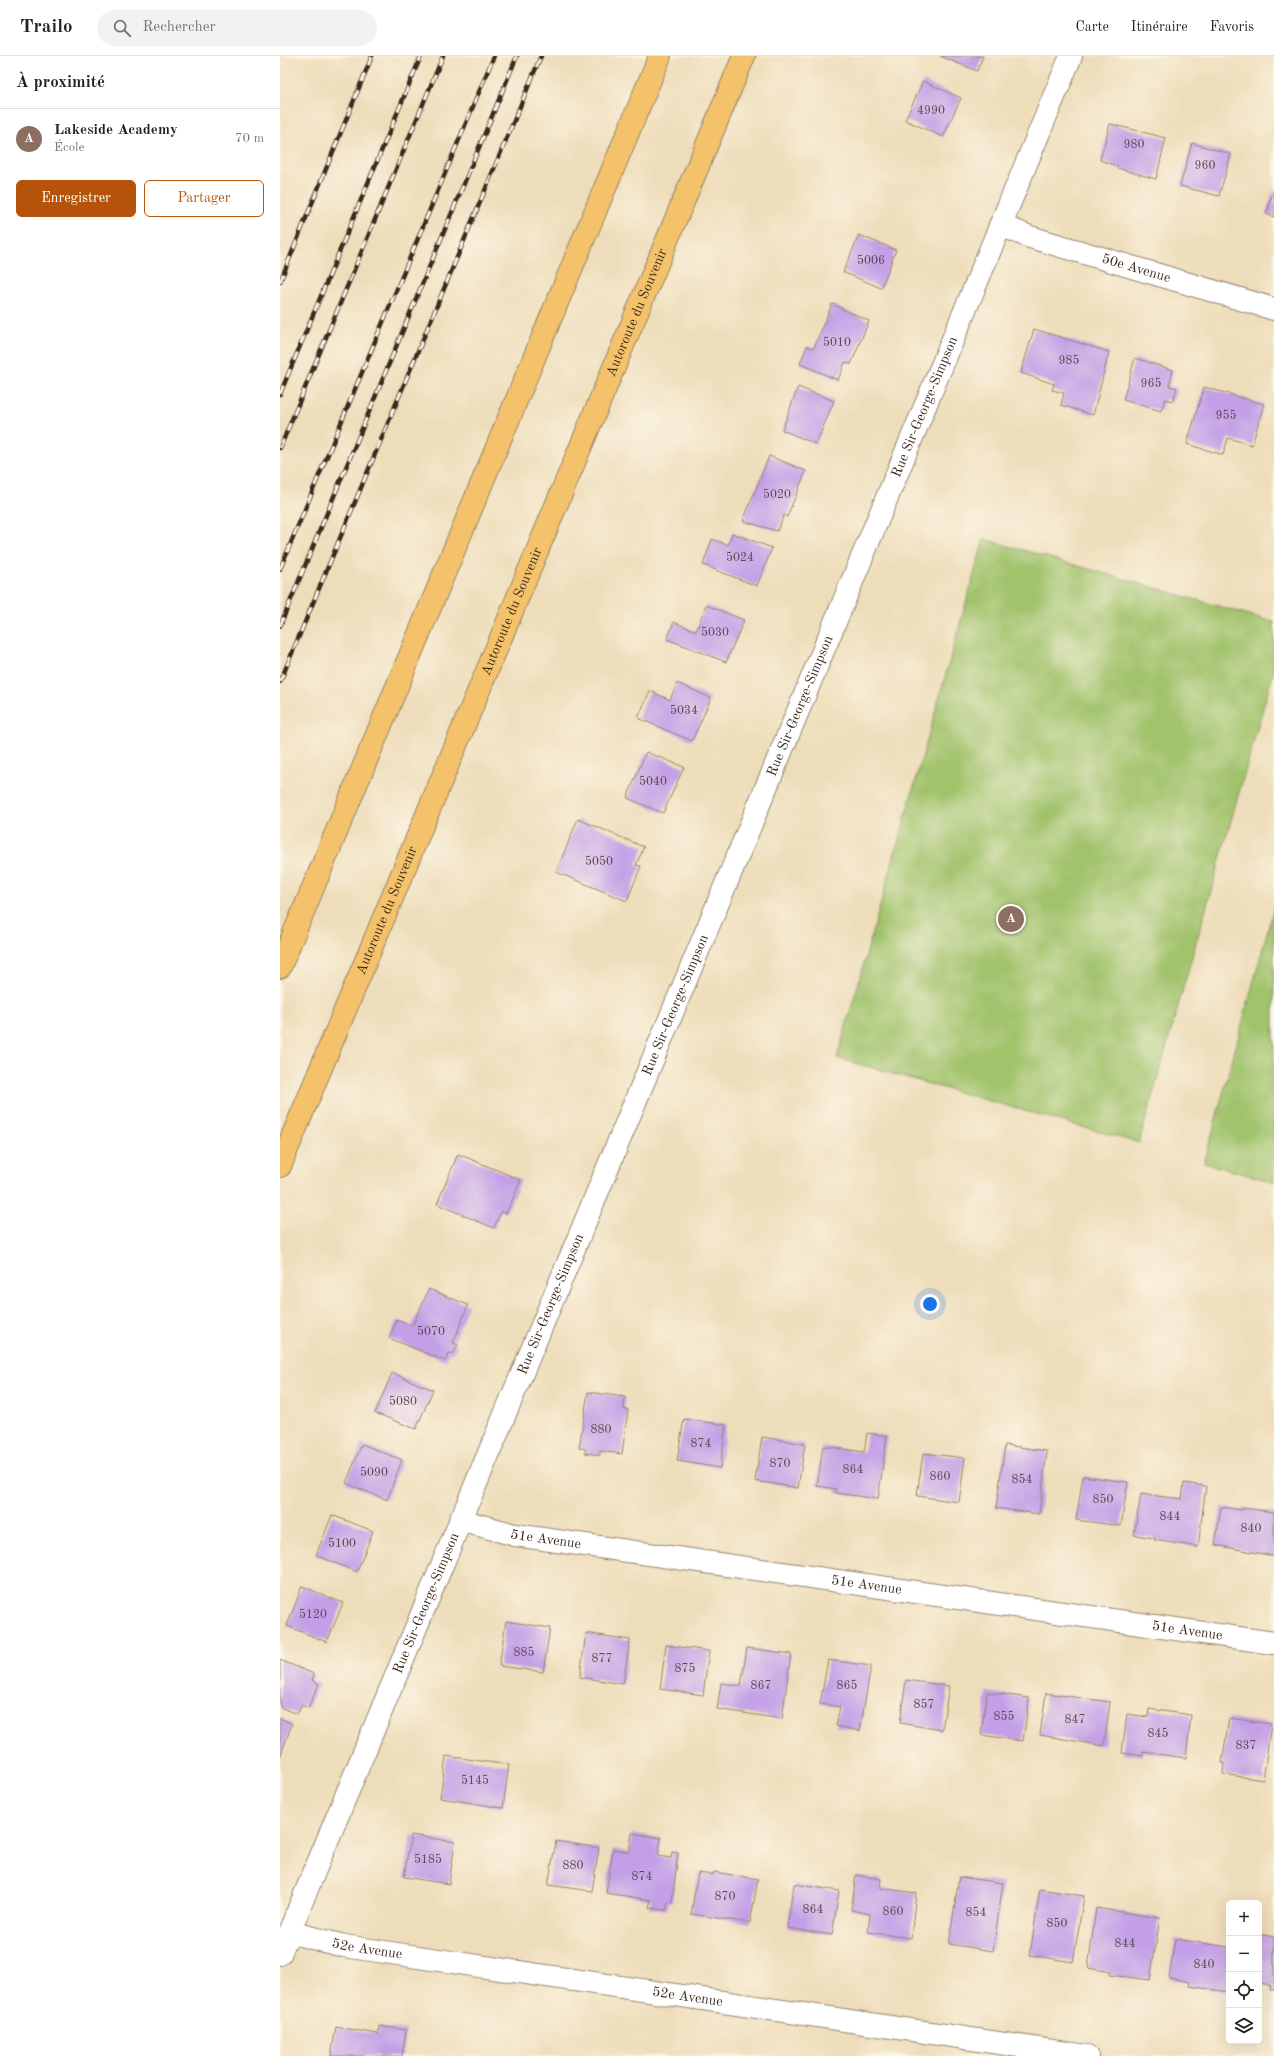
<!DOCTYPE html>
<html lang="fr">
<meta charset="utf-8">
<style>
body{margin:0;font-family:"Old Standard TT",serif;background:#f2f2f2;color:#222}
.controls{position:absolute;right:12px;bottom:12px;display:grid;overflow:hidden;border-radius:6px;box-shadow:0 4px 16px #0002}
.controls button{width:36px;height:36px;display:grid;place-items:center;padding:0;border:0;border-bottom:1px solid #e0e0e0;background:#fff;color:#222;font:20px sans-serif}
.you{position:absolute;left:650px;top:1248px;width:14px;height:14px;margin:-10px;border:3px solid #fff;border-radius:50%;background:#1a73e8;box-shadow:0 0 0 6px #1a73e833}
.badge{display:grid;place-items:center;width:26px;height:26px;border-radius:50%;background:#b45309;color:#fff;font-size:13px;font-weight:700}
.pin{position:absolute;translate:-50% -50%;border:2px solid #fff;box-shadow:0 1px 4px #0006}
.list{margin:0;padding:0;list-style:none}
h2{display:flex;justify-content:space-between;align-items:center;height:52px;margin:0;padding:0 16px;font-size:17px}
h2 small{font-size:13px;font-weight:400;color:#767676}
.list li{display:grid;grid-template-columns:26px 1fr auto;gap:12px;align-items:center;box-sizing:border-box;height:60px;padding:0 16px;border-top:1px solid #e0e0e0}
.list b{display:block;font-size:15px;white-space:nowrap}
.list p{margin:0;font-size:13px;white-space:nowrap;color:#767676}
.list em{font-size:13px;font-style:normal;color:#767676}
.actions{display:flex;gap:8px;padding:12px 16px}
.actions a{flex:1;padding:9px 0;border:1px solid #b45309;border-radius:6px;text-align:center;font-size:14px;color:#b45309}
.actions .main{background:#b45309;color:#fff}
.icon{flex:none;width:22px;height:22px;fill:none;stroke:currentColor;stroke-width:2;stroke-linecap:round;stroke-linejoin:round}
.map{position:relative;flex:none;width:994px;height:2000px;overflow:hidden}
header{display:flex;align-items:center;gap:24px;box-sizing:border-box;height:56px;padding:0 20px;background:#fff;border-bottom:1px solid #e0e0e0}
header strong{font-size:19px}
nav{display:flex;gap:22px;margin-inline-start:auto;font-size:14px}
.search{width:280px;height:36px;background:#f2f2f2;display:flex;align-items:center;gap:10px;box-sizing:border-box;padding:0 14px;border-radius:22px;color:#767676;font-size:15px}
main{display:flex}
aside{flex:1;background:#fff}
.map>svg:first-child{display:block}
.green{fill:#a1c36c;stroke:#6e7645}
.building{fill:#c29fe7}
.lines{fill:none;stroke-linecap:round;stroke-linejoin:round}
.minor-casing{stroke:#94846c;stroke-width:24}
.motorway-casing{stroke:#94846c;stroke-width:24}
.minor{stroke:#fff;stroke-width:22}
.motorway{stroke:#f4c26a;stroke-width:22}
.rail-casing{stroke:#3b2a1e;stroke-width:4.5}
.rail{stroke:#fcf5e5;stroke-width:3;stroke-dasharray:9;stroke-linecap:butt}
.labels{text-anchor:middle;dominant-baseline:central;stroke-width:4;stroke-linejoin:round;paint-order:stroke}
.number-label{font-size:12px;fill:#5d4750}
.street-label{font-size:14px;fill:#3b2a1e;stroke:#fcf5e5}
</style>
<header>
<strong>Trailo</strong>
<div class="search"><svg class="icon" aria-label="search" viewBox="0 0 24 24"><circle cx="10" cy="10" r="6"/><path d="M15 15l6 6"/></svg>Rechercher</div>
<nav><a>Carte</a><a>Itinéraire</a><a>Favoris</a></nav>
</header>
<main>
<aside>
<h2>À proximité<small></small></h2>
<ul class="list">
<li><span class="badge" style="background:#8d6e63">A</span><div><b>Lakeside Academy</b><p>École</p></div><em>70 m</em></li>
</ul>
<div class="actions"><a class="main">Enregistrer</a><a>Partager</a></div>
</aside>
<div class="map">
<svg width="994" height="2000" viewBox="0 0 994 2000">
<rect width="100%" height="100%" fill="#fcf5e5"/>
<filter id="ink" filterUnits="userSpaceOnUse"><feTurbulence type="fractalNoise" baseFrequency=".025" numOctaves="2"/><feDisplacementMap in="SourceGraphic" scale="8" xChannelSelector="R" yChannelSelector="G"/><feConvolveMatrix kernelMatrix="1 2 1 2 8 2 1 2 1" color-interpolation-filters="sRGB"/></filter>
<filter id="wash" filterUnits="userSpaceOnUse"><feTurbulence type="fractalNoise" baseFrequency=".012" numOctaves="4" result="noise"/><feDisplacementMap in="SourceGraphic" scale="16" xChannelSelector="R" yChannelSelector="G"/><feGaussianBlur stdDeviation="0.9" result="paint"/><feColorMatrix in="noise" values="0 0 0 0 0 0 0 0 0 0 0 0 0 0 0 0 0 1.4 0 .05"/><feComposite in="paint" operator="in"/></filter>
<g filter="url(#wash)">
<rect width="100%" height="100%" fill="#eeddba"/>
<path class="green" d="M704,483L994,566V614L859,1087L557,1002Z
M994,851V1126L924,1107Z"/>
<g id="blocks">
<path class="building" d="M660,0H703L697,15Z
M643,25L681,42L663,81L625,64Z
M830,68L886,82L876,123L837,112V110L820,104Z
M912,87L951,98L939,140L900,130Z
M994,132V161L986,158Z
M579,179L616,194L601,232L563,216Z
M552,248L589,265L571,308L565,306L558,324L520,308L527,290L534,292Z
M754,273L829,296L813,359L781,349L784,337L772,334L774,328L741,317Z
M855,302L893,314L889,330L897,332L893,345L885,343L881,355L843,344Z
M518,331L554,345L536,388L502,374Z
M924,331L984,348L972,389L948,382L943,399L907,388Z
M489,400L526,415L507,461L504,459L497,475L463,465Z
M452,477L492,492L477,530L423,509L432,483L448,489Z
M426,549L464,564L446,606L387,583L394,566L416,575Z
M397,627L431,642L412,685L358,662L370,635L390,644Z
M366,696L404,711L383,757L347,742Z
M298,763L364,791L356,809L361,810L347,845L276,816Z
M178,1098L241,1124L231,1147L226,1157L221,1155L214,1172L157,1148Z
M149,1233L188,1249L173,1287L178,1289L173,1298L169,1297L165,1305L109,1282L117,1264L132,1270Z
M112,1317L153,1334L136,1373L95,1357Z
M308,1336L345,1341L344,1353L348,1354L342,1398L320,1395V1399L305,1397L306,1393L299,1392Z
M404,1363L446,1369L440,1412L397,1405Z
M587,1377L607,1380L598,1443L556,1437V1433L537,1430L543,1390L584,1396Z
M482,1381L525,1388L518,1432L475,1425Z
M82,1388L122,1404L107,1444L66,1427Z
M725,1389L767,1395L759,1458L716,1452Z
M643,1397L685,1402L679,1446L637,1440Z
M803,1420L848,1426L841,1470L796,1464Z
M904,1427L926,1430L918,1491L874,1484L875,1482L854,1479L861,1438L902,1443Z
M941,1451L962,1454L963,1452L994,1456V1500L935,1489Z
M52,1459L93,1475L77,1516L36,1499Z
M22,1530L63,1547L47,1586L7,1570Z
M226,1565L270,1572L263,1616L219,1610Z
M306,1577L350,1584L343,1628L300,1621Z
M386,1589L429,1595L423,1639L380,1633Z
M467,1592L511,1598L502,1663L437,1653L441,1627L461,1630Z
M0,1604L34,1618L32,1624L39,1628L28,1652L22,1649L17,1658L0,1651Z
M548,1604L591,1610L580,1675L556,1670L560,1651L540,1648Z
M626,1624L669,1630L662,1674L620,1667Z
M707,1636L749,1642L743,1685L701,1679Z
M766,1637L830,1646L824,1690L760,1679Z
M869,1653L911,1659L906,1702L863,1696V1700L842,1697L847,1658L868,1661Z
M0,1662L12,1668L0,1701Z
M949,1662L991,1668L983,1724L943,1718L944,1707H942Z
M166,1700L229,1709L223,1752L160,1742Z
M352,1777L381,1782L378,1800L391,1802L392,1796L398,1797L392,1847L388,1846L386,1854L369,1852L371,1844L326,1837L333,1793L349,1796Z
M131,1779L175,1786L169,1828L124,1821Z
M276,1785L319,1792L312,1835L268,1829Z
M434,1816L478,1823L470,1867L411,1858L418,1817L433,1819Z
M576,1819L601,1823L600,1832L636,1837L631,1882L588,1876L590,1858L571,1854Z
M679,1821L723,1827L713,1895L669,1888Z
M514,1828L559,1835L552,1879L507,1872Z
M760,1833L804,1840L793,1906L750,1899Z
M816,1852L880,1862L870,1924L829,1919L830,1916L808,1912Z
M979,1878L994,1881V1934H990L991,1930L979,1928Z
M895,1883L949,1891V1936L909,1930L910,1926L889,1922Z
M99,1970L126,1974L122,2000H51L56,1971L98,1978Z"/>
</g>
</g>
<g filter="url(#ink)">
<use href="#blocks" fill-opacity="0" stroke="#94846c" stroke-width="1"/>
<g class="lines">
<defs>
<g id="minor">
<path id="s1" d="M720,169L750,181L994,253"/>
<path id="s2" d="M180,1464L235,1479L994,1587"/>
<path id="s3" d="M9,1876L64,1890L807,2000"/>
<path id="s4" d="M0,1898L791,0"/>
</g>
<g id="motorway">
<path d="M0,911L380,0"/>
<path id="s5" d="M0,1110L464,0"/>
</g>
</defs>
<use href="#minor" class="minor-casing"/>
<use href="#motorway" class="motorway-casing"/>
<use href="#minor" class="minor"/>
<use href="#motorway" class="motorway"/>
<defs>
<path id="rail" d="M0,226L92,0
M0,338L141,0
M0,392L163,0
M0,513L214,0
M0,570L237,0
M0,626L261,0"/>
</defs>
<use href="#rail" class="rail-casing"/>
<use href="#rail" class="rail"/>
</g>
</g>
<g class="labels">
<g class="number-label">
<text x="651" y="55">4990</text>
<text x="854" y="89">980</text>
<text x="925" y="110">960</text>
<text x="591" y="205">5006</text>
<text x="557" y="287">5010</text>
<text x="789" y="305">985</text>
<text x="871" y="328">965</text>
<text x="946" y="360">955</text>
<text x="497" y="439">5020</text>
<text x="460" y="502">5024</text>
<text x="435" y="577">5030</text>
<text x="404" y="655">5034</text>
<text x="373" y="726">5040</text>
<text x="319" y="806">5050</text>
<text x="151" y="1276">5070</text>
<text x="123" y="1346">5080</text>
<text x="321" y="1374">880</text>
<text x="421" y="1388">874</text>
<text x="500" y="1408">870</text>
<text x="573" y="1414">864</text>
<text x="94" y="1417">5090</text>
<text x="660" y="1421">860</text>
<text x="742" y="1424">854</text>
<text x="823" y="1444">850</text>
<text x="890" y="1461">844</text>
<text x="971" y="1473">840</text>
<text x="62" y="1488">5100</text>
<text x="33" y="1559">5120</text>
<text x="244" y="1597">885</text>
<text x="322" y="1603">877</text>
<text x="405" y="1613">875</text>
<text x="481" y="1630">867</text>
<text x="567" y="1630">865</text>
<text x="644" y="1649">857</text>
<text x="724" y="1661">855</text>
<text x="795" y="1664">847</text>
<text x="878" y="1678">845</text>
<text x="966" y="1690">837</text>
<text x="195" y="1725">5145</text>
<text x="148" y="1804">5185</text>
<text x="293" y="1810">880</text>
<text x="362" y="1821">874</text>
<text x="445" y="1841">870</text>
<text x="533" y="1854">864</text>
<text x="613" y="1856">860</text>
<text x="696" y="1857">854</text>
<text x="777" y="1868">850</text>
<text x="845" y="1888">844</text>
<text x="924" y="1909">840</text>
</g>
<g class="street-label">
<text stroke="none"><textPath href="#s1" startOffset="143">50e Avenue</textPath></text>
<text stroke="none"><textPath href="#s5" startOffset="925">Autoroute du Souvenir</textPath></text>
<text stroke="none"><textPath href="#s4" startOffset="1676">Rue Sir-George-Simpson</textPath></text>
<text stroke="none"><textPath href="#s5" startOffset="601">Autoroute du Souvenir</textPath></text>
<text stroke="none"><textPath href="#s4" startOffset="1352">Rue Sir-George-Simpson</textPath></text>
<text stroke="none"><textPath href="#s5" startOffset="277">Autoroute du Souvenir</textPath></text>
<text stroke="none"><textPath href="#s4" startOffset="1028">Rue Sir-George-Simpson</textPath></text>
<text stroke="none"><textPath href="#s4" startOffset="704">Rue Sir-George-Simpson</textPath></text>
<text stroke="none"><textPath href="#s2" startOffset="88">51e Avenue</textPath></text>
<text stroke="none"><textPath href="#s2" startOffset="412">51e Avenue</textPath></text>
<text stroke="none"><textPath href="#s4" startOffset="380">Rue Sir-George-Simpson</textPath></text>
<text stroke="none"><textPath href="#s2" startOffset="736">51e Avenue</textPath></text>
<text stroke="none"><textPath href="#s3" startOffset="80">52e Avenue</textPath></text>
<text stroke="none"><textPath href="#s3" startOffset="404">52e Avenue</textPath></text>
</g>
</g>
</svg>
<div class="controls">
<button>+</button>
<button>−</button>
<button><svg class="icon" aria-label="locate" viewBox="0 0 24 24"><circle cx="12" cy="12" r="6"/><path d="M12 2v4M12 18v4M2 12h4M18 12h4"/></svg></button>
<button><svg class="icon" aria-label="layers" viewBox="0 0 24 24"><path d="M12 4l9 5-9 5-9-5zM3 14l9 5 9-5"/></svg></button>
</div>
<div class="you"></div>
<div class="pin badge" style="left:731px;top:863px;background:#8d6e63">A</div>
</div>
</main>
